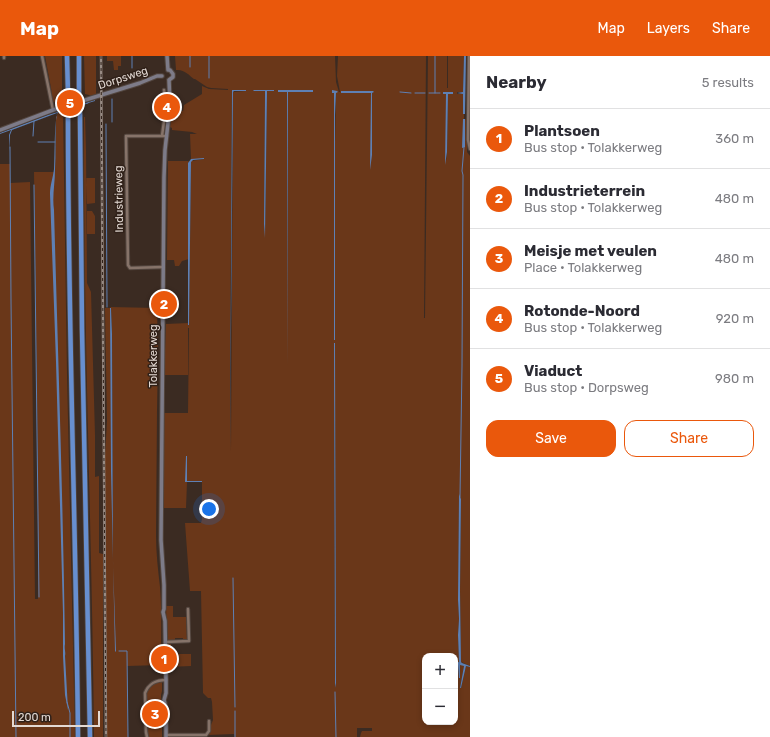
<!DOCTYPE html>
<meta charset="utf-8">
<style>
body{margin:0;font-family:Rubik,sans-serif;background:#f7f7f7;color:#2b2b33}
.controls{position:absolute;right:12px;bottom:12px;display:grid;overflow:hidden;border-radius:8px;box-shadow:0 2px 6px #0003}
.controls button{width:36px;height:36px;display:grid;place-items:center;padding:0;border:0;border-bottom:1px solid #e1e1e2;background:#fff;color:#2b2b33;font:20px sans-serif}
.scale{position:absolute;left:12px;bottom:10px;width:88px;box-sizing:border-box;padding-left:4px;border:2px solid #e3d9d3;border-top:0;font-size:11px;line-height:14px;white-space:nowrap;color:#e3d9d3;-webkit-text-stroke:3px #302119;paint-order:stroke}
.you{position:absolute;left:209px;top:453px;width:14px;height:14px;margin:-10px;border:3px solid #fff;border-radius:50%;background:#1a73e8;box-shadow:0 0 0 6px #1a73e833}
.badge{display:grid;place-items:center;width:26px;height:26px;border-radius:50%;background:#ea580c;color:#fff;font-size:13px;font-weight:700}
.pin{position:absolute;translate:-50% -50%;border:2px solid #fff;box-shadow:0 1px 4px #0006}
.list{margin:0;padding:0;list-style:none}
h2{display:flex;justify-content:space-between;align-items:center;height:52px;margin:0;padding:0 16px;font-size:17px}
h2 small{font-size:13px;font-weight:400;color:#7c7c81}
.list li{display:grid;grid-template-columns:26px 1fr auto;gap:12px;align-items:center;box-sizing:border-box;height:60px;padding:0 16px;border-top:1px solid #e1e1e2}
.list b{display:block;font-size:15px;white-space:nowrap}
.list p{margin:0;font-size:13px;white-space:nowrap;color:#7c7c81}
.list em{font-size:13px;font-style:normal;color:#7c7c81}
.actions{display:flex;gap:8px;padding:12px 16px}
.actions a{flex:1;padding:9px 0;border:1px solid #ea580c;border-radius:12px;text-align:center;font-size:14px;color:#ea580c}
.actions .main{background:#ea580c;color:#fff}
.map{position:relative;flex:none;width:470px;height:681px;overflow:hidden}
header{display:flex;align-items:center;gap:24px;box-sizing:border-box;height:56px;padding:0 20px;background:#ea580c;color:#fff}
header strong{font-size:19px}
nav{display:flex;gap:22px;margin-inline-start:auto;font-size:14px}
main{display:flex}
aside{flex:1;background:#fff}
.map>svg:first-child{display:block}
.green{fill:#6a3719;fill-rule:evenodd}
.water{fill:#5e80b4}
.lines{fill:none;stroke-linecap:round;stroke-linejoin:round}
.stream{stroke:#5e80b4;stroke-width:1}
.street-casing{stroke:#53463f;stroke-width:4.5}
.secondary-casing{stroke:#53463f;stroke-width:5.5}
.highway-casing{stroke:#53463f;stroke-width:6}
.street{stroke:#867369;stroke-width:2.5}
.secondary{stroke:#7d7b88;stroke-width:3.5}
.highway{stroke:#678fd0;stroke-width:4.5}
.rail-casing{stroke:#988b84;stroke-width:2.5}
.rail{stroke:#302119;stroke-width:1;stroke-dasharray:3;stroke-linecap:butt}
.highway-bridge-casing{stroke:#53463f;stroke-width:6;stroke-linecap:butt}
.highway-bridge{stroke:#678fd0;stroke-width:4.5}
.labels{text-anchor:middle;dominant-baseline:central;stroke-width:3;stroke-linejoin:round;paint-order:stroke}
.street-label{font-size:11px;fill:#e3d9d3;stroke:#302119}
</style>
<header>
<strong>Map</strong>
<nav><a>Map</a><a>Layers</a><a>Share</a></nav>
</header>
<main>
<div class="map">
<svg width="470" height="681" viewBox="0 0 470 681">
<rect width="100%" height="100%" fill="#3b2b22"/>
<path class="green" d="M45,0H62V45L53,46L51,32Z
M84,0H96V39L93,40L85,38Z
M107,0H121V10H118V14H114L113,5H107Z
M175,0H335L336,26L339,36H340L337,20L338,0H426L424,262H425L428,0H447V32H448V0H464L463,36H457V38H463V58H464V63H463L465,91V63L467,64V96L470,100V610L461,606L460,535L461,443L459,440L458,544L459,563L458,579L459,606H455V600H425V666H455V607L458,608L459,622L460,608L464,610L460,632H461L466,610L470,611V681H360L361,677L362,675H372V672H357V681H235L234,678L207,679L213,664L212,646L211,642H208L203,637L201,535H190L185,467H201L202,463V426L187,425L186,426H187L186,452H163L164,357H188L189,272H188V319H164L166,268L189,267L191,106V105L204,103H191L190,78H197L192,76L172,74V72L170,71L172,55L174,48H178L179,55H183L184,49L202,38V30L209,33L228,34V33L211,32L207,31L195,23H194C189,19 184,13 176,14ZM232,34H245V35L233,36L231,397L230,316ZM254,34H274V35H267V38L265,176L264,168L265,36V35H254ZM279,34H312V36H288L287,255V36ZM341,35H367L374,37H372L371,105V37H341ZM447,36L453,37V38H448L447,96L446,105V38H443ZM334,37H336L334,136ZM334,342L335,357L336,632L335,627Z
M63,55L67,318L75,681H0V108H10V127L30,126L35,543H38V416L34,116H55L56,66V61L58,57Z
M84,61H85L86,93L87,227L91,236L95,379V421L99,420V497L103,498V681H94C92,474 83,267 84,61Z
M168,105H189L188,107L189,203L182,205L179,210H175L174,204H167Z
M86,122H95V147L87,148Z
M87,155H92L95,160V178H87Z
M110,251L157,252L158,299L157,355L156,479C156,497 158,514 160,531C162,557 161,583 161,609L127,610L128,681H107L105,401L107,365L105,252H110L113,504V502L112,278L111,252Z
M166,550H173V561H187L186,562L187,584H183V582H175V584H167Z
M168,588H171V594H173V598H191V610L168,611Z
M162,625V635L161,639V650L162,656V681H148L147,677C147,668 144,640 148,633C151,628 156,626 162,625Z"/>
<path class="water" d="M464,0H466L465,58H463V38L457,37L463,36Z
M232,34H246V35H234L233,36L230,397Z
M254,34H274V35H267V38L265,182L264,168L265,37V35H253Z
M278,34H313V36H288L287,310V36H278Z
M332,34L337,35L338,36L336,37L335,59V284H334V37H332Z
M341,35H373L374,36L372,37V99L370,114L371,37H341Z
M443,36H453V38H448L447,96L445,109L446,38H443Z
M95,44V45L58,56L56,61V66C55,82 56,98 55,114C55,127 52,141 54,154C58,299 63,444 65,588C64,593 66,596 65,600L68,654L65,639L63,600V557L56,306L50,138C50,129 53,122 54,113C55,94 54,76 57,57L12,74L10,79V95L9,79L11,74L0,78V77L48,59Z
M463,63H465V91L462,92Z
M204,102V103L193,104L191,106L189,269H188V107L191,103Z
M110,252H111L112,278L113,507L116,596L115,595L111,415Z
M334,287H335L336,632L335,627Z
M186,400H187V425H202V464V426H185Z
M459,438L461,443L460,535L461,606L462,607L470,610V611L466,610L461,632H460L464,610L460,609V622H459L458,608L455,607L459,606L458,579L459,563L458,544Z"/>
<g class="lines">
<path class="stream" d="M132,0V12
M190,0V11
M209,22V0
M400,36L411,37
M415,37H425
M429,37H440
M435,37V0
M82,49L88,47
M72,52L79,50
M112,66V43
M106,68L107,251
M33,80L34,65
M38,86H55
M10,91L11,245L16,681
M34,129L39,541
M460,441L462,310L463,119L462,115L464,91
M233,522L235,651
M119,595H127V597L128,681
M335,636L336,681
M67,646L70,657V681
M235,655V681"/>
<defs>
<path id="street" d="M4,0V2
M42,0L53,54
M469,0L468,84L470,93
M162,80C164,65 167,49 164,34
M163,211L130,212L128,209L126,80H167
M165,586L189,585L188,553
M166,679H206L209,675V665
M147,681L146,676L145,637C149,627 156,624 166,624"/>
<path id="secondary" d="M167,0L168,14
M168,14H170L173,18V21L169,24
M0,74L53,54L140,27L157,20H162
M166,681V652L164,644L166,637V624L165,565L163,556L164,553V529L161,484L164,121L165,94L170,49L169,24"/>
<path id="highway" d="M67,0L68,38
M79,0V35
M80,59L82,273L90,681
M68,62C68,268 76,475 78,681"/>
</defs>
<use href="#street" class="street-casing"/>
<use href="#secondary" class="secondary-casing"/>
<use href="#highway" class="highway-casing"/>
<use href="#street" class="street"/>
<use href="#secondary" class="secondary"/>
<use href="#highway" class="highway"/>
<defs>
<path id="rail" d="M101,0L106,681"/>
</defs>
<use href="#rail" class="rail-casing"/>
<use href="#rail" class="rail"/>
<defs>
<path id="highway-bridge" d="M79,35L80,59
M68,38V62"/>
</defs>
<use href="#highway-bridge" class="highway-bridge-casing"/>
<use href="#highway-bridge" class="highway-bridge"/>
</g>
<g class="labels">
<g class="street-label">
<text transform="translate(123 22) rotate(-18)">Dorpsweg</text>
<text transform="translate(119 143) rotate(-91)">Industrieweg</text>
<text transform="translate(153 300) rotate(-90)">Tolakkerweg</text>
</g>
</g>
</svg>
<div class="controls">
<button>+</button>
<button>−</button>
</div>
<div class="scale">200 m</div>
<div class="you"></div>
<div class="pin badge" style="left:164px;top:603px">1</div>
<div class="pin badge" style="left:164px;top:248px">2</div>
<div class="pin badge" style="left:155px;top:658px">3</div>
<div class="pin badge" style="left:167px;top:51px">4</div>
<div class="pin badge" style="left:70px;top:47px">5</div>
</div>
<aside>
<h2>Nearby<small>5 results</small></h2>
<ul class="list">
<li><span class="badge">1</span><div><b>Plantsoen</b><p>Bus stop · Tolakkerweg</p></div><em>360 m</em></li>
<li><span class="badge">2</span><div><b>Industrieterrein</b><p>Bus stop · Tolakkerweg</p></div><em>480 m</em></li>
<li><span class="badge">3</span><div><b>Meisje met veulen</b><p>Place · Tolakkerweg</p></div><em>480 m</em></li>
<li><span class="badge">4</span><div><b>Rotonde-Noord</b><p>Bus stop · Tolakkerweg</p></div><em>920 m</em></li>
<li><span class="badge">5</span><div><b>Viaduct</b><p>Bus stop · Dorpsweg</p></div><em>980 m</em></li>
</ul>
<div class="actions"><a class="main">Save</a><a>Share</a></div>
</aside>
</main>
